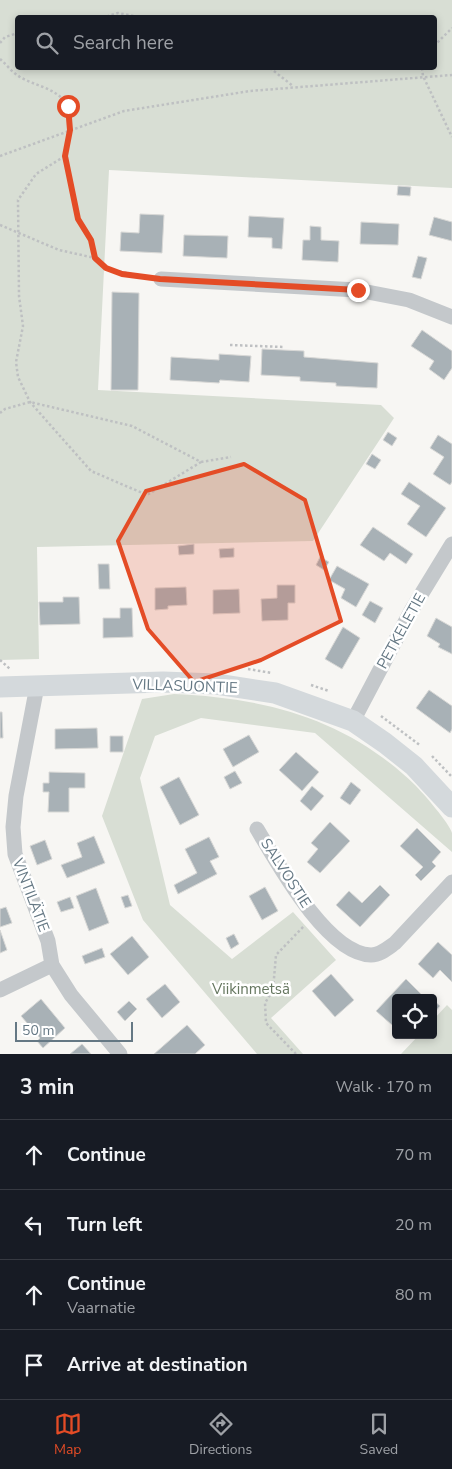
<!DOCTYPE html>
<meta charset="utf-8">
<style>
body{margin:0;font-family:"Nunito Sans",sans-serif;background:#242831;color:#f1f3f6}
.controls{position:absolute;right:15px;bottom:15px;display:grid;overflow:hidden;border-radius:5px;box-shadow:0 2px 8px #0003}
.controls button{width:45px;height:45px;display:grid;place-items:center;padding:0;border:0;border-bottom:1px solid #363941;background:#171b24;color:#f1f3f6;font:25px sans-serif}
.scale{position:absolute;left:15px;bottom:12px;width:118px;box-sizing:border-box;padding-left:5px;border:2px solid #657884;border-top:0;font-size:14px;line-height:18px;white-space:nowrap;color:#657884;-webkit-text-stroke:4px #fff;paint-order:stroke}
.stop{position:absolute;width:15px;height:15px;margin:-11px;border:4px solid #e44c26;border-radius:50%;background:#fff}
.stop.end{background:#e44c26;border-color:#fff;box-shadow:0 1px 5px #0008}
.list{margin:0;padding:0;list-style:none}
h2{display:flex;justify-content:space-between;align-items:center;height:65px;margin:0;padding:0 20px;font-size:21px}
h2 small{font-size:16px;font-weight:400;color:#9ea1a6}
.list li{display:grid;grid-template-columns:32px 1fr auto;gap:15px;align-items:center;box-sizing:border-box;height:70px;padding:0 20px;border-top:1px solid #363941}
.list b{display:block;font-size:19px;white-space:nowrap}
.list p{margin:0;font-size:16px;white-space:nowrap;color:#9ea1a6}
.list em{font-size:16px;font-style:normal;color:#9ea1a6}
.icon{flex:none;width:28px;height:28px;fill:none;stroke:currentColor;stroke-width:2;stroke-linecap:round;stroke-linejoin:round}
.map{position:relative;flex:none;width:452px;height:1054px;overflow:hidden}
.search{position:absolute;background:#171b24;box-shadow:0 2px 8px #0003;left:15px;right:15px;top:15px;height:55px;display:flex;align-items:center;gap:12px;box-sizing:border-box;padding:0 18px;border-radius:5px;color:#9ea1a6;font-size:19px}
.sheet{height:345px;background:#171b24}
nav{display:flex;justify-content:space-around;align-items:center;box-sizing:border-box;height:70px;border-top:1px solid #363941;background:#171b24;font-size:14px;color:#9ea1a6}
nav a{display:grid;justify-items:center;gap:2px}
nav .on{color:#e44c26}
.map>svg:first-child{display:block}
.green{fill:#d8ded4;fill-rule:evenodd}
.building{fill:#a8b1b6;stroke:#d8d8d6}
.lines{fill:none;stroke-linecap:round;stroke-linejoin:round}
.path{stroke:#bec0c2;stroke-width:2.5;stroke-dasharray:2.5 2.5;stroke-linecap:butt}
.street{stroke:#c4c8cb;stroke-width:15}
.secondary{stroke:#d4d9dc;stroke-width:21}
.route{stroke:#e44c26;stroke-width:6}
.marked{fill:#e44c26;fill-opacity:0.2;stroke:#e44c26;stroke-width:4;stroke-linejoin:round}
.labels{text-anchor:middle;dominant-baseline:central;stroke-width:5;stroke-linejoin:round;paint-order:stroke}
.street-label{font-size:15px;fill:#657884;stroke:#fff}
.park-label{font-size:15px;fill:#667760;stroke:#fff}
</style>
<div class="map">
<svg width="452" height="1054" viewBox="0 0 452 1054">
<rect width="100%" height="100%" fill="#f7f6f3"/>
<path class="green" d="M0,0H452V188L109,170L98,390L381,405L394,418L313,541L37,547L39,659L0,660ZM18,18H434V68H18Z
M174,694C267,698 347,719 415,785C423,793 450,824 452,833C452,839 452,847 452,852L315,733L201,718L155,736L140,778L170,905L232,959L293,912L336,960L271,1018L303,1054H257L143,920L102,816L142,699Z
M447,1005L452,1010V1054H401L419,1035H433V1020Z"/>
<path class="building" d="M398,186L411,187L410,196L397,195Z
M140,214L164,215L162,253L120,251L121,232L139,233Z
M249,216L284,218L282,249L272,248V238L248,237Z
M434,217L452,222V241L429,235Z
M361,222L399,224L398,245L360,244Z
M310,226L321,227V240L339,241L338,262L302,260L303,240H310Z
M184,235L228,236L227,258L183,256Z
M418,256L427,258L421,279L412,277Z
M112,292L139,293L138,390H111Z
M422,330L452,351V368L444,380L429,369L434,361L411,346Z
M262,349L304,351V357L378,363L377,388L336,386V383L300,381V377L261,375Z
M219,354L251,356L249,382L220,380L219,383L170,380L171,357L219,360Z
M388,432L397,438L392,446L383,440Z
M438,435L452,444V482L450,485L433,474L444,457L430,448Z
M372,454L381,460L375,469L366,464Z
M409,482L446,508L426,537L407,524L420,506L401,494Z
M373,527L413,554L406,564L390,553L384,561L360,545Z
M194,544V554L179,555L178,546Z
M234,548V557L220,558L219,549Z
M320,557L329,562L324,570L316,565Z
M98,564H109L110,589H99Z
M337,566L369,584L356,607L341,598L345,589L329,580Z
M277,585H295V603H288V620L262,621L261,599L277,598Z
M186,587L187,605L168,606V609L155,610V588Z
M239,589L240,613L213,614V590Z
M63,597H79L80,624L40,625L39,602H63Z
M370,601L383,608L375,623L362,615Z
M120,608H132L133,637L103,638V618H120Z
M436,618L452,627V654L438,647L440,644L427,636Z
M343,627L360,638L342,669L325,659Z
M429,690L452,706V729L450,733L416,708Z
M0,712H2L3,738H0Z
M97,728L98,748L55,749V729Z
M249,735L259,752L233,767L223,749Z
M110,736H123V752H110Z
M296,752L319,772L302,791L279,770Z
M235,771L242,783L230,789L224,777Z
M49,772L85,773V788H69V812H48L49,792H43V783H49Z
M179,777L199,815L180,825L160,787Z
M351,782L361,790L350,805L340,798Z
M312,786L324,796L311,811L300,801Z
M330,822L350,841L320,873L307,862L318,849L311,843Z
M417,828L441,852L432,862L436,866L421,881L415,875L423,867L400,846Z
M94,836L105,863L67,878L61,865L82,857L77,843Z
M209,837L219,857L210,861L217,874L178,894L174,885L197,873L185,849Z
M45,840L52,859L37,865L30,846Z
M380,885L390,895L360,927L336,905L349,891L362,903Z
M265,887L278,911L262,920L249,896Z
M96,888L109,923L89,931L76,896Z
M128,895L132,906L125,908L121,897Z
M70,897L74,908L61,912L57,902Z
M6,907L12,923L0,927V909Z
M0,930L7,950L0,953Z
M234,934L239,944L231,949L226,938Z
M132,936L149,957L128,975L110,954Z
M438,942L452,955V982L440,970L433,978L418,964Z
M102,948L105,957L85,964L82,956Z
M331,974L354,1000L335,1017L312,991Z
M406,979L421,994L418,998H396V1021L392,1025L376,1011Z
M165,984L180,1002L162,1018L146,999Z
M41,999L65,1028L43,1048L37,1041L40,1038L21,1016Z
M433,1000L440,1006L434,1013H433Z
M129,1001L137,1009L125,1021L117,1012Z
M187,1025L205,1045L195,1054H154Z
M82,1044L91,1054H70Z"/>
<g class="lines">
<path class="path" d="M102,18L118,13L144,18
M0,43L5,37L18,33
M434,46L452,28
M0,59C6,64 11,71 17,75C32,86 57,87 67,105C74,117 67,143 65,156L36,174L18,200L19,296L23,326L16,362L18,377L30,402L91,471L147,495L201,462L132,426L30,402L5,409L0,413
M270,68L293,86
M422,68L423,76L452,137
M0,156L124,111L250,91L452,75
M65,156L78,219L91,240L95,258
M0,225L59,250L95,258L106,269L148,277
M230,345L284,347
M201,462L231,457
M0,660L10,669
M248,669L272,673
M311,685L329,691
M381,716L421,746
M432,756L452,777
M296,1054L266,1023L265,1003L273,990L276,955L304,926"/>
<path class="street" d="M161,279L357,290L409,300L452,317
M37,686L16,796L13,827L15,854L48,941L52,965L71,995L120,1054
M353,721L411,611L452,544
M257,829C278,864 327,954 371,955C380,955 388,948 395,943L452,882
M0,990L52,965"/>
<path class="secondary" d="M0,687L163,682L216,684L275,693L353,721L385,743L414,766L452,807"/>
</g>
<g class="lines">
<path class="route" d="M68,106L70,130L65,156L78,219L91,240L95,258L106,268L122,274L160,279L358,290"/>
</g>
<path class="marked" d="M244,464L305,500L341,621L261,660L194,682L148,629L118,541L146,491Z"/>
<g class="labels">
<g class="street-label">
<text transform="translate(401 631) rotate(-61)">PETKELETIE</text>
<text transform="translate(185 686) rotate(2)">VILLASUONTIE</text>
<text transform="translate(286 873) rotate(57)">SALVOSTIE</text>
<text transform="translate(31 895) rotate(69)">VINTILÄTIE</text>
</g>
<g class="park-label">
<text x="251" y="989">Viikinmetsä</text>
</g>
</g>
</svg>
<div class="controls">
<button><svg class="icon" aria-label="locate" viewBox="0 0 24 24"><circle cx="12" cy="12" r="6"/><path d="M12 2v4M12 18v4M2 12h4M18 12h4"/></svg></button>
</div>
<div class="scale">50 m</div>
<div class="stop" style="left:68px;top:106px"></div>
<div class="stop end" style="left:358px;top:290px"></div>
<div class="search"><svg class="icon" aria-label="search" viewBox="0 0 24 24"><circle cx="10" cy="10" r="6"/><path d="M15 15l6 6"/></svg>Search here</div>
</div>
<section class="sheet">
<h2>3 min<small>Walk · 170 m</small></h2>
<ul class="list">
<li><svg class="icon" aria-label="ahead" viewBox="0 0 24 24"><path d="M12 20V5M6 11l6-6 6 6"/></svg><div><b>Continue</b></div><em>70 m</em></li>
<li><svg class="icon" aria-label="left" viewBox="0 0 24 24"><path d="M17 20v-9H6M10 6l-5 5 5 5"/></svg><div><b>Turn left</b></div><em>20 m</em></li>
<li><svg class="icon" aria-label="ahead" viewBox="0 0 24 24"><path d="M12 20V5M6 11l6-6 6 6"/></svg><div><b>Continue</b><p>Vaarnatie</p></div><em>80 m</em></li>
<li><svg class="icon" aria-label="arrive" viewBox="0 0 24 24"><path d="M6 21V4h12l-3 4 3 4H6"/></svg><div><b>Arrive at destination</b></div></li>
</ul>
</section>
<nav>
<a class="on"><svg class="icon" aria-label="map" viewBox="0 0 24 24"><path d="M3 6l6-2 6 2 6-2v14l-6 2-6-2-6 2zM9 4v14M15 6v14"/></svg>Map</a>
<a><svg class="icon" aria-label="directions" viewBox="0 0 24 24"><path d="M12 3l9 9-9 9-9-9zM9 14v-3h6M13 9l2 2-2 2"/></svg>Directions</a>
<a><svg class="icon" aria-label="saved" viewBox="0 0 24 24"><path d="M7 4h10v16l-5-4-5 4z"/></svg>Saved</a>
</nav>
